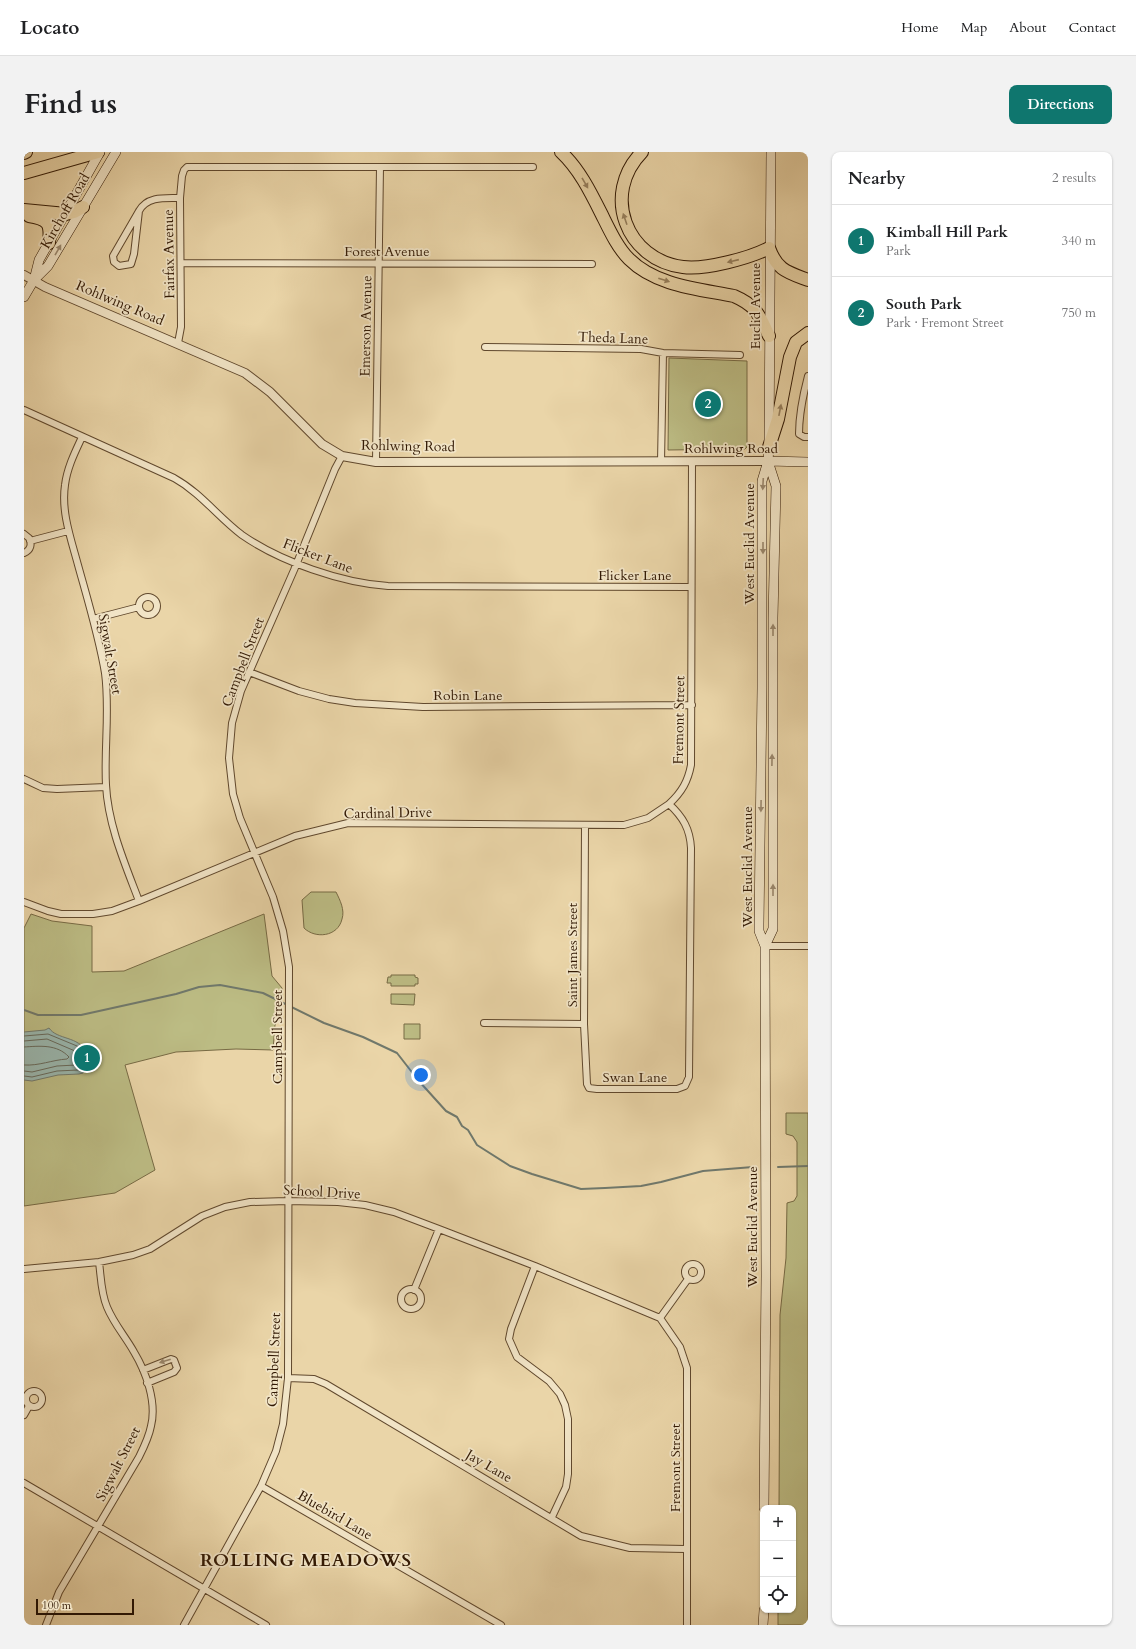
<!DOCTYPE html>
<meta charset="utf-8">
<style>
body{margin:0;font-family:Cardo,serif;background:#f2f2f2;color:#202124}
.controls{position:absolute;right:12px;bottom:12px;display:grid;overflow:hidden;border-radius:8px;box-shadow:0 1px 3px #0004}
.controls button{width:36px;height:36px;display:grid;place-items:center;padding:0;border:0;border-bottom:1px solid #e0e0e0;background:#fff;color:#202124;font:20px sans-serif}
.scale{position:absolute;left:12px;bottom:10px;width:98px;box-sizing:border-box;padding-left:4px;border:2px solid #321904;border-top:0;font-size:11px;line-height:14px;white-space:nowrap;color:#321904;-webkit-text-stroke:3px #f1e4c6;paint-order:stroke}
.you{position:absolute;left:397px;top:923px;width:14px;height:14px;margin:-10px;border:3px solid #fff;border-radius:50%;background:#1a73e8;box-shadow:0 0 0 6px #1a73e833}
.badge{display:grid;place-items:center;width:26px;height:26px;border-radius:50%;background:#0f766e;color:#fff;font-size:13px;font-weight:700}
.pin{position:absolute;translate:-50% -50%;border:2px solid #fff;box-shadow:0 1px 4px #0006}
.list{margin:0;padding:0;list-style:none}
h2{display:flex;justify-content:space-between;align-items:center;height:52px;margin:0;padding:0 16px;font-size:17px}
h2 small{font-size:13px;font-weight:400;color:#757577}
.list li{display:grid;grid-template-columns:26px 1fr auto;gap:12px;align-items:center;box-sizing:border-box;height:72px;padding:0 16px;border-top:1px solid #e0e0e0}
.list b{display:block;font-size:15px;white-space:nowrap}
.list p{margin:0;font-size:13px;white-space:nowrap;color:#757577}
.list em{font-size:13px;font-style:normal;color:#757577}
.icon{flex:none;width:22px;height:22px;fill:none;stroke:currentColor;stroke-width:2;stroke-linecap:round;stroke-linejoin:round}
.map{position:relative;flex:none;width:784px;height:1473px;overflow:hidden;border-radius:8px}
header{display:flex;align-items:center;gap:24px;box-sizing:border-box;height:56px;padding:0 20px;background:#fff;border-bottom:1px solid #e0e0e0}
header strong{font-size:19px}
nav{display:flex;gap:22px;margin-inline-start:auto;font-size:14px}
.intro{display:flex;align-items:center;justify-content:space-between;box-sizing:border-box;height:96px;padding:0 24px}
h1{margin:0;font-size:28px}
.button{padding:10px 18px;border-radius:8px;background:#0f766e;color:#fff;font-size:14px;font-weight:700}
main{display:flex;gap:24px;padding:0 24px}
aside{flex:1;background:#fff;border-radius:8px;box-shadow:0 1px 3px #0004}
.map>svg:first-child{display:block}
.green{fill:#bcbc84;stroke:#776a44}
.water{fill:#99b7af;stroke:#70786b}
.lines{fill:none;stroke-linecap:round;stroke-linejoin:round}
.shore{stroke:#66685a;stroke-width:1}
.stream{stroke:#70786b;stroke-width:2}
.minor-casing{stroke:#60482d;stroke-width:8}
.tertiary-casing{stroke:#60482d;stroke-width:10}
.secondary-casing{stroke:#321904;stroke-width:10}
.motorway-casing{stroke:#321904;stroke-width:14}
.minor{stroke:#f1e4c6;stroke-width:6}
.tertiary{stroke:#f1e4c6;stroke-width:8}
.secondary{stroke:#f1e4c6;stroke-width:9}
.motorway{stroke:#ead5a8;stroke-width:12}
.oneway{fill:#97805e}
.oneway2{fill:#9b896f}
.labels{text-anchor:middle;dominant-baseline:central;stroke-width:3.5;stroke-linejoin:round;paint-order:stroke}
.street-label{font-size:14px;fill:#321904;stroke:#f1e4c6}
.district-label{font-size:18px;font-weight:bold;letter-spacing:1px;fill:#321904;stroke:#f1e4c6}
</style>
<header>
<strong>Locato</strong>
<nav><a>Home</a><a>Map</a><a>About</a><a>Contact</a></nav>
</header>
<div class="intro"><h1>Find us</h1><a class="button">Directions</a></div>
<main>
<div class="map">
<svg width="784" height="1473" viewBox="0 0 784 1473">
<rect width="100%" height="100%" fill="#ead5a8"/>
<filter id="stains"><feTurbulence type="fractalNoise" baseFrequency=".005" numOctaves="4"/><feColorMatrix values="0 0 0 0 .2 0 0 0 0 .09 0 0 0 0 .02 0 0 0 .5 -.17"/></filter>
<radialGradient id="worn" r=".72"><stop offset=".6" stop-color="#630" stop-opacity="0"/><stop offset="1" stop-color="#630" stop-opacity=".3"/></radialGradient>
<path class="green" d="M645,206L723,209V295L721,297L644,298Z
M287,740H312C316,748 321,758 318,767C314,785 291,787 280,776L278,748Z
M7,762L28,769L68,774V820L100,819L240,762L248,824L258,836L257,867L251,873L249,898L212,897L152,900L101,913L131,1018L91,1041L0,1054V776Z
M367,823H391V825L394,826V832H391V834H367V831H363L364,825H367Z
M367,842H391L390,853L367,852Z
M380,872H396V887H380Z
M762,961H784V1473H754V1458H769V1356H755L756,1163L762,1106L763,1051L770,1049L773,1044V990L769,984L762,982Z"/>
<path class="water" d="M25,876C33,888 55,884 62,900L61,904L64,908L65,915L59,921L55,922L34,923L8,929L0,928V880L21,878Z"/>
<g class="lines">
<path class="shore" d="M0,884L24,882L53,894L57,898V905L60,914L58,917L54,918L33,919L8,925L0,924
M0,889L23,887L51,899L54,911L52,913L33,914L8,920L0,919
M0,895C16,894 33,892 45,905L43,907C28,908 15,914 0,913"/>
<path class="stream" d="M0,858L14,863H57L152,842L175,835L196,833L239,841L300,871L339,885L373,901L394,928L422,959L433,965L438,974L444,978L453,993L486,1014L508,1022L557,1037L581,1036L617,1034L637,1030L679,1019L729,1015
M754,1015L784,1014"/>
<defs>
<path id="minor" d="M115,59L110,102L107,112L95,114L90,110L89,104L115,59C123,44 141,46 156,46
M158,111L568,112
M154,191L157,175L156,46L158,24L160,18L163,15H509
M461,195L617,197L639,201L716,203
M784,224C779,243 775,262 775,282L780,285H784
M0,258L150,326C177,341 194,365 218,383C257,410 318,431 364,434L667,435
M58,285C51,300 43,316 41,333C37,360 47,387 54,413C64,449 75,485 81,521C86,558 80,596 82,633C84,673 101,712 115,749
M352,310L356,15
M637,310L639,201
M0,382L5,386C8,392 7,398 0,401
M6,389L44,379
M115 454a9 9 0 1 1 18 0a9 9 0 1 1-18 0Z
M69,467L115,455
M225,520L275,539L305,547L331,551L399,555L668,553
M0,627L19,636L33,637L82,635
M561,674L560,872L563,932L565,936L573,937H653L661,934L665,925L667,696C666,677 659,665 645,652C658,640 664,629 667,613L668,309
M0,750L24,759L37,762H69L88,759L115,749L271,684L324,671L600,673L624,666L645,652
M741,794H784
M460,871L560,872
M661 1120a8 8 0 1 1 16 0a8 8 0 1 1-16 0Z
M511,1114L487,1177L485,1187L493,1205L525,1229L536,1242L541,1253L544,1267V1322L542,1335L528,1365
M0,1117L75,1110L109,1103L126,1097L178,1064L201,1055L226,1050L263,1049L314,1050L341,1053L370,1060L415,1077L511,1114L636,1166L656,1195L663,1216V1473
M377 1147a10 10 0 1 1 20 0a10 10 0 1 1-20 0Z
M390,1138L415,1077
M636,1166L664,1127
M119,1218L147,1207L150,1208L153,1216L150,1220L123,1231
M264,1226L290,1227L302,1232L557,1384L606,1396L662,1397
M2 1247a8 8 0 1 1 16 0a8 8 0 1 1-16 0Z
M0,1263L5,1254
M0,1331L242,1473
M237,1334L477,1473
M22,1473L35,1440L115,1305C120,1295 125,1285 127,1274C133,1250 122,1220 110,1200C101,1184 90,1172 83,1155C77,1141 77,1125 75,1110
M160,1473L237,1334L252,1299L259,1272L264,1226L265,815L259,779L249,745L216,666L209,642L205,606L208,571L217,539L270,418L311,317L318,304"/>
<path id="tertiary" d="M0,123L21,135L221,221L246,240L298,292L318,304L352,310L744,309"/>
<path id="secondary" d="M10,128L24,114L92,0
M0,145L10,128L15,108L76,0
M744,309L784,310
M741,794L749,777V466L752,334L744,309
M740,1356L742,1124L741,794L735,779V772L738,536V329L744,309L745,295L747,0
M739,1473L740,1458"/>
<path id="motorway" d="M537,0C555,17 566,39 577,61C585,77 593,95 605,107C632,134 675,137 710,144C733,154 735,163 745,184
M618,0C577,42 602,108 659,115C681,118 726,106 745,96C753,118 763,120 784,128
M0,1L2,0
M0,21L74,0
M0,58L42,62L50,60L59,55
M5,64C25,67 27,72 25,91
M745,295L754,267L766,205L772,190L784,181"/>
</defs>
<use href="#minor" class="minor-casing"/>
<use href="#tertiary" class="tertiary-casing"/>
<use href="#secondary" class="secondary-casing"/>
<use href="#motorway" class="motorway-casing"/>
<use href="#minor" class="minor"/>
<use href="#tertiary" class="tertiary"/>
<use href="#secondary" class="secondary"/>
<use href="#motorway" class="motorway"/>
</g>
<defs><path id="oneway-solid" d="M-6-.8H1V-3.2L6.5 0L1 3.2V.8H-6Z"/></defs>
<g class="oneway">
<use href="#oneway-solid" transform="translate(561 31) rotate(60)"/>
<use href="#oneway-solid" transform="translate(601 67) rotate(-109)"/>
<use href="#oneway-solid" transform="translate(709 109) rotate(167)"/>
<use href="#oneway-solid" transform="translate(640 128) rotate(18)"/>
<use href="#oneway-solid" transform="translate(756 258) rotate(-79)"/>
</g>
<g class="oneway2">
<use href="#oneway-solid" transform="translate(34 98) rotate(-60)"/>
<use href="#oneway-solid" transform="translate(739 332) rotate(93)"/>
<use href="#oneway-solid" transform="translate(739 396) rotate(90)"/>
<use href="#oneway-solid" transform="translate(749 478) rotate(-90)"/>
<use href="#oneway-solid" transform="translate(748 608) rotate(-89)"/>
<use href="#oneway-solid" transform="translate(737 654) rotate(91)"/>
<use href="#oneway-solid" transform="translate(749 738) rotate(-90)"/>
<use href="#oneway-solid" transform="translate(141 1209) rotate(162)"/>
</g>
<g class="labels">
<g class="street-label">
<text transform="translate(41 59) rotate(-60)">Kirchoff Road</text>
<text x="363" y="99">Forest Avenue</text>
<text transform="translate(145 102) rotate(-91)">Fairfax Avenue</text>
<text transform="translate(96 151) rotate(23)">Rohlwing Road</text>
<text transform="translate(731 154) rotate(-90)">Euclid Avenue</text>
<text transform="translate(342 174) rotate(-89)">Emerson Avenue</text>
<text transform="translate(589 186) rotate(2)">Theda Lane</text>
<text transform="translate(384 294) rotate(1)">Rohlwing Road</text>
<text x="707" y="296">Rohlwing Road</text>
<text transform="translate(725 392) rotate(-90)">West Euclid Avenue</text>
<text transform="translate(294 404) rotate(21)">Flicker Lane</text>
<text x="611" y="423">Flicker Lane</text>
<text transform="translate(86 502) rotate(80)">Sigwalt Street</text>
<text transform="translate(219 510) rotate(-69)">Campbell Street</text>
<text x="444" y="543">Robin Lane</text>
<text transform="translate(655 568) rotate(-89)">Fremont Street</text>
<text transform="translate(364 661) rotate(-1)">Cardinal Drive</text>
<text transform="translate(723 715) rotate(-90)">West Euclid Avenue</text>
<text transform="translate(548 803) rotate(-90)">Saint James Street</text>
<text transform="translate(253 885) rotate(-90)">Campbell Street</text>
<text x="611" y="925">Swan Lane</text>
<text transform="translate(298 1040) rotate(3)">School Drive</text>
<text transform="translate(728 1075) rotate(-90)">West Euclid Avenue</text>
<text transform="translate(250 1208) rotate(-88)">Campbell Street</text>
<text transform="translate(94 1312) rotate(-63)">Sigwalt Street</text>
<text transform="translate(465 1314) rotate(30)">Jay Lane</text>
<text transform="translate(651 1316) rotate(-90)">Fremont Street</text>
<text transform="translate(311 1363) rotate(30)">Bluebird Lane</text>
</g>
<g class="district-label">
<text x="282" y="1408">ROLLING MEADOWS</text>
</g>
</g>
<rect width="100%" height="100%" filter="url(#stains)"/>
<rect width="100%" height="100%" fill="url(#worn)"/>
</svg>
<div class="controls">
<button>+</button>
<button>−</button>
<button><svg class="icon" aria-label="locate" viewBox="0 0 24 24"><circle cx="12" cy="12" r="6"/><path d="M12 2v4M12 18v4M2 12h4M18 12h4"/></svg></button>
</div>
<div class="scale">100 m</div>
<div class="you"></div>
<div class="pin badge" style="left:63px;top:906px">1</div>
<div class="pin badge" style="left:684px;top:252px">2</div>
</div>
<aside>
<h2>Nearby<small>2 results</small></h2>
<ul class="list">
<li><span class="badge">1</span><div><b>Kimball Hill Park</b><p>Park</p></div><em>340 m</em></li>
<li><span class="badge">2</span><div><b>South Park</b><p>Park · Fremont Street</p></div><em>750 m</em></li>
</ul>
</aside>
</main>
